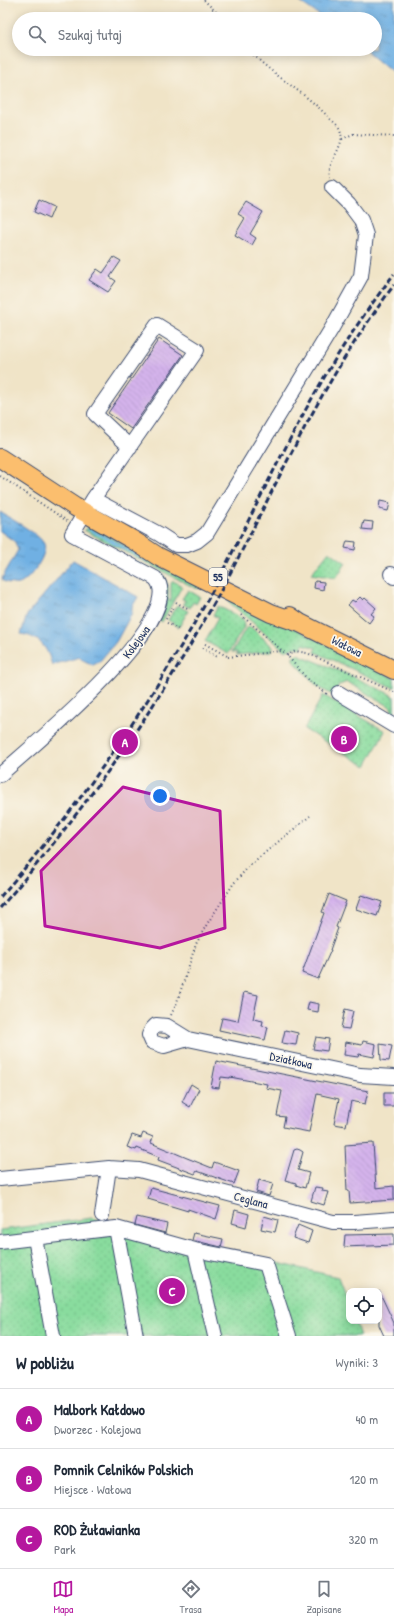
<!DOCTYPE html>
<html lang="pl">
<meta charset="utf-8">
<style>
body{margin:0;font-family:"Patrick Hand",sans-serif;background:#f2f2f3;color:#1f2937}
.controls{position:absolute;right:12px;bottom:12px;display:grid;overflow:hidden;border-radius:8px;box-shadow:0 2px 10px #0003}
.controls button{width:36px;height:36px;display:grid;place-items:center;padding:0;border:0;border-bottom:1px solid #e0e1e3;background:#fff;color:#1f2937;font:20px sans-serif}
.you{position:absolute;left:160px;top:796px;width:14px;height:14px;margin:-10px;border:3px solid #fff;border-radius:50%;background:#1a73e8;box-shadow:0 0 0 6px #1a73e833}
.badge{display:grid;place-items:center;width:26px;height:26px;border-radius:50%;background:#b5179e;color:#fff;font-size:13px;font-weight:700}
.pin{position:absolute;translate:-50% -50%;border:2px solid #fff;box-shadow:0 1px 4px #0006}
.list{margin:0;padding:0;list-style:none}
h2{display:flex;justify-content:space-between;align-items:center;height:52px;margin:0;padding:0 16px;font-size:17px}
h2 small{font-size:13px;font-weight:400;color:#747a83}
.list li{display:grid;grid-template-columns:26px 1fr auto;gap:12px;align-items:center;box-sizing:border-box;height:60px;padding:0 16px;border-top:1px solid #e0e1e3}
.list b{display:block;font-size:15px;white-space:nowrap}
.list p{margin:0;font-size:13px;white-space:nowrap;color:#747a83}
.list em{font-size:13px;font-style:normal;color:#747a83}
.icon{flex:none;width:22px;height:22px;fill:none;stroke:currentColor;stroke-width:2;stroke-linecap:round;stroke-linejoin:round}
.map{position:relative;flex:none;width:394px;height:1336px;overflow:hidden}
.search{position:absolute;background:#fff;box-shadow:0 2px 10px #0003;left:12px;right:12px;top:12px;height:44px;display:flex;align-items:center;gap:10px;box-sizing:border-box;padding:0 14px;border-radius:22px;color:#747a83;font-size:15px}
.sheet{height:232px;background:#fff}
nav{display:flex;justify-content:space-around;align-items:center;box-sizing:border-box;height:56px;border-top:1px solid #e0e1e3;background:#fff;font-size:11px;color:#747a83}
nav a{display:grid;justify-items:center;gap:2px}
nav .on{color:#b5179e}
.map>svg:first-child{display:block}
.green{fill:url(#green-dots);stroke:#52867e}
.water{fill:url(#water-ripples);stroke:#4570a0}
.lines{fill:none;stroke-linecap:round;stroke-linejoin:round}
.stream{stroke:#6fb0e3;stroke-width:3}
.building{fill:url(#building-back-hatch)}
.minor-casing{stroke:#3b4a6e;stroke-width:16}
.major-casing{stroke:#3b4a6e;stroke-width:20}
.path{stroke:#3b4a6e;stroke-width:2;stroke-dasharray:1 3;stroke-linecap:butt}
.minor{stroke:#fff;stroke-width:14}
.major{stroke:#fbbe6e;stroke-width:18}
.rail{stroke:#1b2f5e;stroke-width:3;stroke-dasharray:6 3;stroke-linecap:butt}
.marked{fill:#b5179e;fill-opacity:0.2;stroke:#b5179e;stroke-width:3;stroke-linejoin:round}
.labels{text-anchor:middle;dominant-baseline:central;stroke-width:3.5;stroke-linejoin:round;paint-order:stroke}
.shield{fill:#fbf7ec;stroke:#5e6b89;stroke-width:1}
.shield-label{font-size:11px;font-weight:bold;fill:#1b2f5e}
.street-label{font-size:12px;fill:#1b2f5e;stroke:#fbf7ec}
</style>
<div class="map">
<svg width="394" height="1336" viewBox="0 0 394 1336">
<defs>
<pattern id="green-dots" width="8" height="8" patternUnits="userSpaceOnUse"><rect width="8" height="8" fill="#89dc9e"/><path d="M2 2h.1M6 6h.1" fill="none" stroke="#76bd8a" stroke-width="1.8" stroke-linecap="round"/></pattern>
<pattern id="water-ripples" width="26" height="14" patternUnits="userSpaceOnUse"><rect width="26" height="14" fill="#6fb0e3"/><path d="M2 4q2-2 4 0t4 0M15 11q2-2 4 0t4 0" fill="none" stroke="#5a90bb"/></pattern>
<pattern id="building-back-hatch" width="6" height="6" patternUnits="userSpaceOnUse"><rect width="6" height="6" fill="#d4b3eb"/><path d="M-1 5l2 2M0 0l6 6M5-1l2 2" fill="none" stroke="#b59acc"/></pattern>
</defs>
<rect width="100%" height="100%" fill="#fbf7ec"/>
<filter id="ink" filterUnits="userSpaceOnUse"><feTurbulence type="fractalNoise" baseFrequency=".025" numOctaves="2"/><feDisplacementMap in="SourceGraphic" scale="8" xChannelSelector="R" yChannelSelector="G"/><feConvolveMatrix kernelMatrix="1 2 1 2 8 2 1 2 1" color-interpolation-filters="sRGB"/></filter>
<filter id="wash" filterUnits="userSpaceOnUse"><feTurbulence type="fractalNoise" baseFrequency=".012" numOctaves="4" result="noise"/><feDisplacementMap in="SourceGraphic" scale="16" xChannelSelector="R" yChannelSelector="G"/><feGaussianBlur stdDeviation="0.9" result="paint"/><feColorMatrix in="noise" values="0 0 0 0 0 0 0 0 0 0 0 0 0 0 0 0 0 1.4 0 .05"/><feComposite in="paint" operator="in"/></filter>
<g filter="url(#wash)">
<rect width="100%" height="100%" fill="#f0e4c7"/>
<path class="green" d="M88,527H92L204,589L195,588L95,536L84,530Z
M329,551L346,563L336,578L311,574Z
M125,557L164,576L168,587V600L171,601V583L173,581L182,586L162,622L159,620L165,609L164,597Z
M188,590L200,597L196,604L193,602L190,608L183,604L185,600L182,599Z
M232,597L394,678V688L315,652L316,648L303,644L301,648L295,647L285,651L229,602Z
M177,605L188,611L179,627L168,620Z
M218,606L243,619L244,627L228,654L205,641L218,618L213,615Z
M251,627L273,647L272,651L237,655V652H232L246,628Z
M297,654L352,676L394,696V718L393,717L391,707L347,682L339,685L332,695L317,686L293,660V656Z
M323,695L385,731L366,766L304,729Z
M92,1218L191,1243L338,1277L349,1305V1321H355L360,1336H0V1230Z"/>
<path class="water" d="M297,0H394V74L364,49H375V19H325Z
M0,512C11,519 36,532 43,542C51,552 28,582 19,584C14,585 8,583 3,581L2,578L18,550L15,542L0,531Z
M73,560L138,597L132,607V613L116,642L99,662L93,665L81,659L80,657L52,665C47,647 40,637 21,634L27,615Z"/>
<g class="lines">
<path class="stream" d="M89,529L147,560"/>
</g>
<g id="blocks">
<path class="building" d="M39,200L54,207L49,219L34,212Z
M246,202L263,212L250,234L256,238L252,245L235,235L245,218L238,214Z
M114,257L121,261L110,277L116,281L108,292L89,280L97,269L103,273Z
M159,339L183,355L131,429L108,413Z
M380,501L390,503L388,511L379,509Z
M364,521L373,522L372,530L362,529Z
M347,541L356,542L355,550L345,548Z
M315,581L324,582L323,590L314,588Z
M360,597L363,600L365,598L376,608L371,614L374,616L369,623L348,605L352,600L355,602Z
M329,894L346,901L336,927L338,928L330,950H331L318,979L302,973L324,913L322,912Z
M361,895L382,902L377,916L356,909Z
M244,992L258,995L253,1019L263,1021L262,1026L268,1027L265,1040L219,1030L222,1018L238,1021Z
M309,1002L319,1004L318,1012L307,1010Z
M345,1009L353,1011L349,1029L341,1028Z
M285,1030L298,1033L296,1045L282,1043Z
M316,1037L329,1039L327,1051L313,1049Z
M363,1041L376,1044L374,1057L359,1054L358,1057L344,1055L346,1042L362,1045Z
M380,1044L392,1046L389,1061L381,1060Z
M216,1061L368,1091L365,1104L351,1101L346,1126L334,1124L339,1099L317,1094L309,1132L283,1127L285,1117L277,1116L282,1091L266,1088L267,1084L230,1077V1078L221,1077L219,1088L211,1087Z
M191,1084L199,1089L190,1107L182,1102Z
M384,1093H394V1106H384Z
M143,1133L153,1137L151,1143L187,1158L212,1168L214,1162L239,1171L234,1184L197,1171L195,1174L158,1160L159,1157L137,1148L136,1150L127,1147L132,1135L141,1138Z
M373,1143L376,1188L394,1186V1200L350,1203L349,1191H347L345,1145Z
M297,1149L300,1150L303,1152L298,1170L309,1173L305,1188L296,1185V1183L285,1180L294,1150Z
M259,1180L273,1184L269,1196L256,1192Z
M315,1187L323,1188L322,1191L328,1192L324,1205L311,1201Z
M151,1188L220,1206L216,1219L188,1209V1211L148,1199Z
M235,1210L249,1214L246,1227L232,1223Z
M264,1216L278,1220L275,1232L261,1229Z
M137,1217L167,1224L165,1233L135,1225Z
M298,1225L312,1231L308,1243L293,1238Z
M194,1233L223,1239L221,1247L192,1240Z
M394,1234V1245L344,1247L345,1235Z
M379,1291L394,1323V1336H384L379,1325Z"/>
</g>
</g>
<g filter="url(#ink)">
<use href="#blocks" fill-opacity="0" stroke="#3b4a6e" stroke-width="1"/>
<g class="lines">
<defs>
<path id="minor" d="M93,499L159,534L176,545H187L197,541L207,533L332,328L361,276L366,235L361,220L349,204L332,187
M391,574L394,577
M339,693L394,726
M0,775C27,750 193,616 155,578L72,534L93,499L197,350L157,325L95,414L130,447
M188,1039L164,1046L152,1042L149,1035L152,1029L156,1025L167,1026L188,1039L360,1075L394,1077
M0,1179L109,1168L139,1170L333,1222H354L394,1219
M102,1215L109,1168
M116,1228L136,1336
M35,1238L53,1336
M0,1242L116,1228L195,1250L215,1336
M195,1250L266,1264L289,1336"/>
<path id="major" d="M0,458L75,507L133,540L159,557L271,613L300,623
M290,616L300,623L394,670"/>
</defs>
<use href="#minor" class="minor-casing"/>
<use href="#major" class="major-casing"/>
<path class="path" d="M204,0L223,19
M248,49C272,76 306,92 330,119C334,122 339,126 340,130C347,146 326,161 330,177
M342,139L353,134L394,136
M0,476L67,521
M176,602L189,610
M241,615L285,653L308,680L327,694
M166,619L174,605
M167,623L178,629
M205,644L227,656
M202,648L219,658
M287,656L295,651L307,653L394,692
M228,657L281,651
M171,1015L176,1005L196,944L207,924L234,883L251,864L310,816"/>
<use href="#minor" class="minor"/>
<use href="#major" class="major"/>
<path class="rail" d="M0,897C80,806 149,705 208,599C239,541 267,482 298,424C326,371 358,321 394,274
M0,908C80,815 148,721 208,614C247,545 279,473 318,403C341,362 366,323 394,285"/>
</g>
</g>
<path class="marked" d="M123,787L220,811L225,928L160,948L45,926L41,871Z"/>
<g class="labels">
<rect class="shield" x="209" y="568" width="18" height="18" rx="3"/>
<g class="shield-label">
<text x="218" y="577">55</text>
</g>
<g class="street-label">
<text transform="translate(136 642) rotate(-54)">Kolejowa</text>
<text transform="translate(347 646) rotate(27)">Wałowa</text>
<text transform="translate(291 1060) rotate(12)">Działkowa</text>
<text transform="translate(251 1200) rotate(15)">Ceglana</text>
</g>
</g>
</svg>
<div class="controls">
<button><svg class="icon" aria-label="locate" viewBox="0 0 24 24"><circle cx="12" cy="12" r="6"/><path d="M12 2v4M12 18v4M2 12h4M18 12h4"/></svg></button>
</div>
<div class="you"></div>
<div class="pin badge" style="left:125px;top:742px">A</div>
<div class="pin badge" style="left:344px;top:739px">B</div>
<div class="pin badge" style="left:172px;top:1291px">C</div>
<div class="search"><svg class="icon" aria-label="search" viewBox="0 0 24 24"><circle cx="10" cy="10" r="6"/><path d="M15 15l6 6"/></svg>Szukaj tutaj</div>
</div>
<section class="sheet">
<h2>W pobliżu<small>Wyniki: 3</small></h2>
<ul class="list">
<li><span class="badge">A</span><div><b>Malbork Kałdowo</b><p>Dworzec · Kolejowa</p></div><em>40 m</em></li>
<li><span class="badge">B</span><div><b>Pomnik Celników Polskich</b><p>Miejsce · Wałowa</p></div><em>120 m</em></li>
<li><span class="badge">C</span><div><b>ROD Żuławianka</b><p>Park</p></div><em>320 m</em></li>
</ul>
</section>
<nav>
<a class="on"><svg class="icon" aria-label="map" viewBox="0 0 24 24"><path d="M3 6l6-2 6 2 6-2v14l-6 2-6-2-6 2zM9 4v14M15 6v14"/></svg>Mapa</a>
<a><svg class="icon" aria-label="directions" viewBox="0 0 24 24"><path d="M12 3l9 9-9 9-9-9zM9 14v-3h6M13 9l2 2-2 2"/></svg>Trasa</a>
<a><svg class="icon" aria-label="saved" viewBox="0 0 24 24"><path d="M7 4h10v16l-5-4-5 4z"/></svg>Zapisane</a>
</nav>
